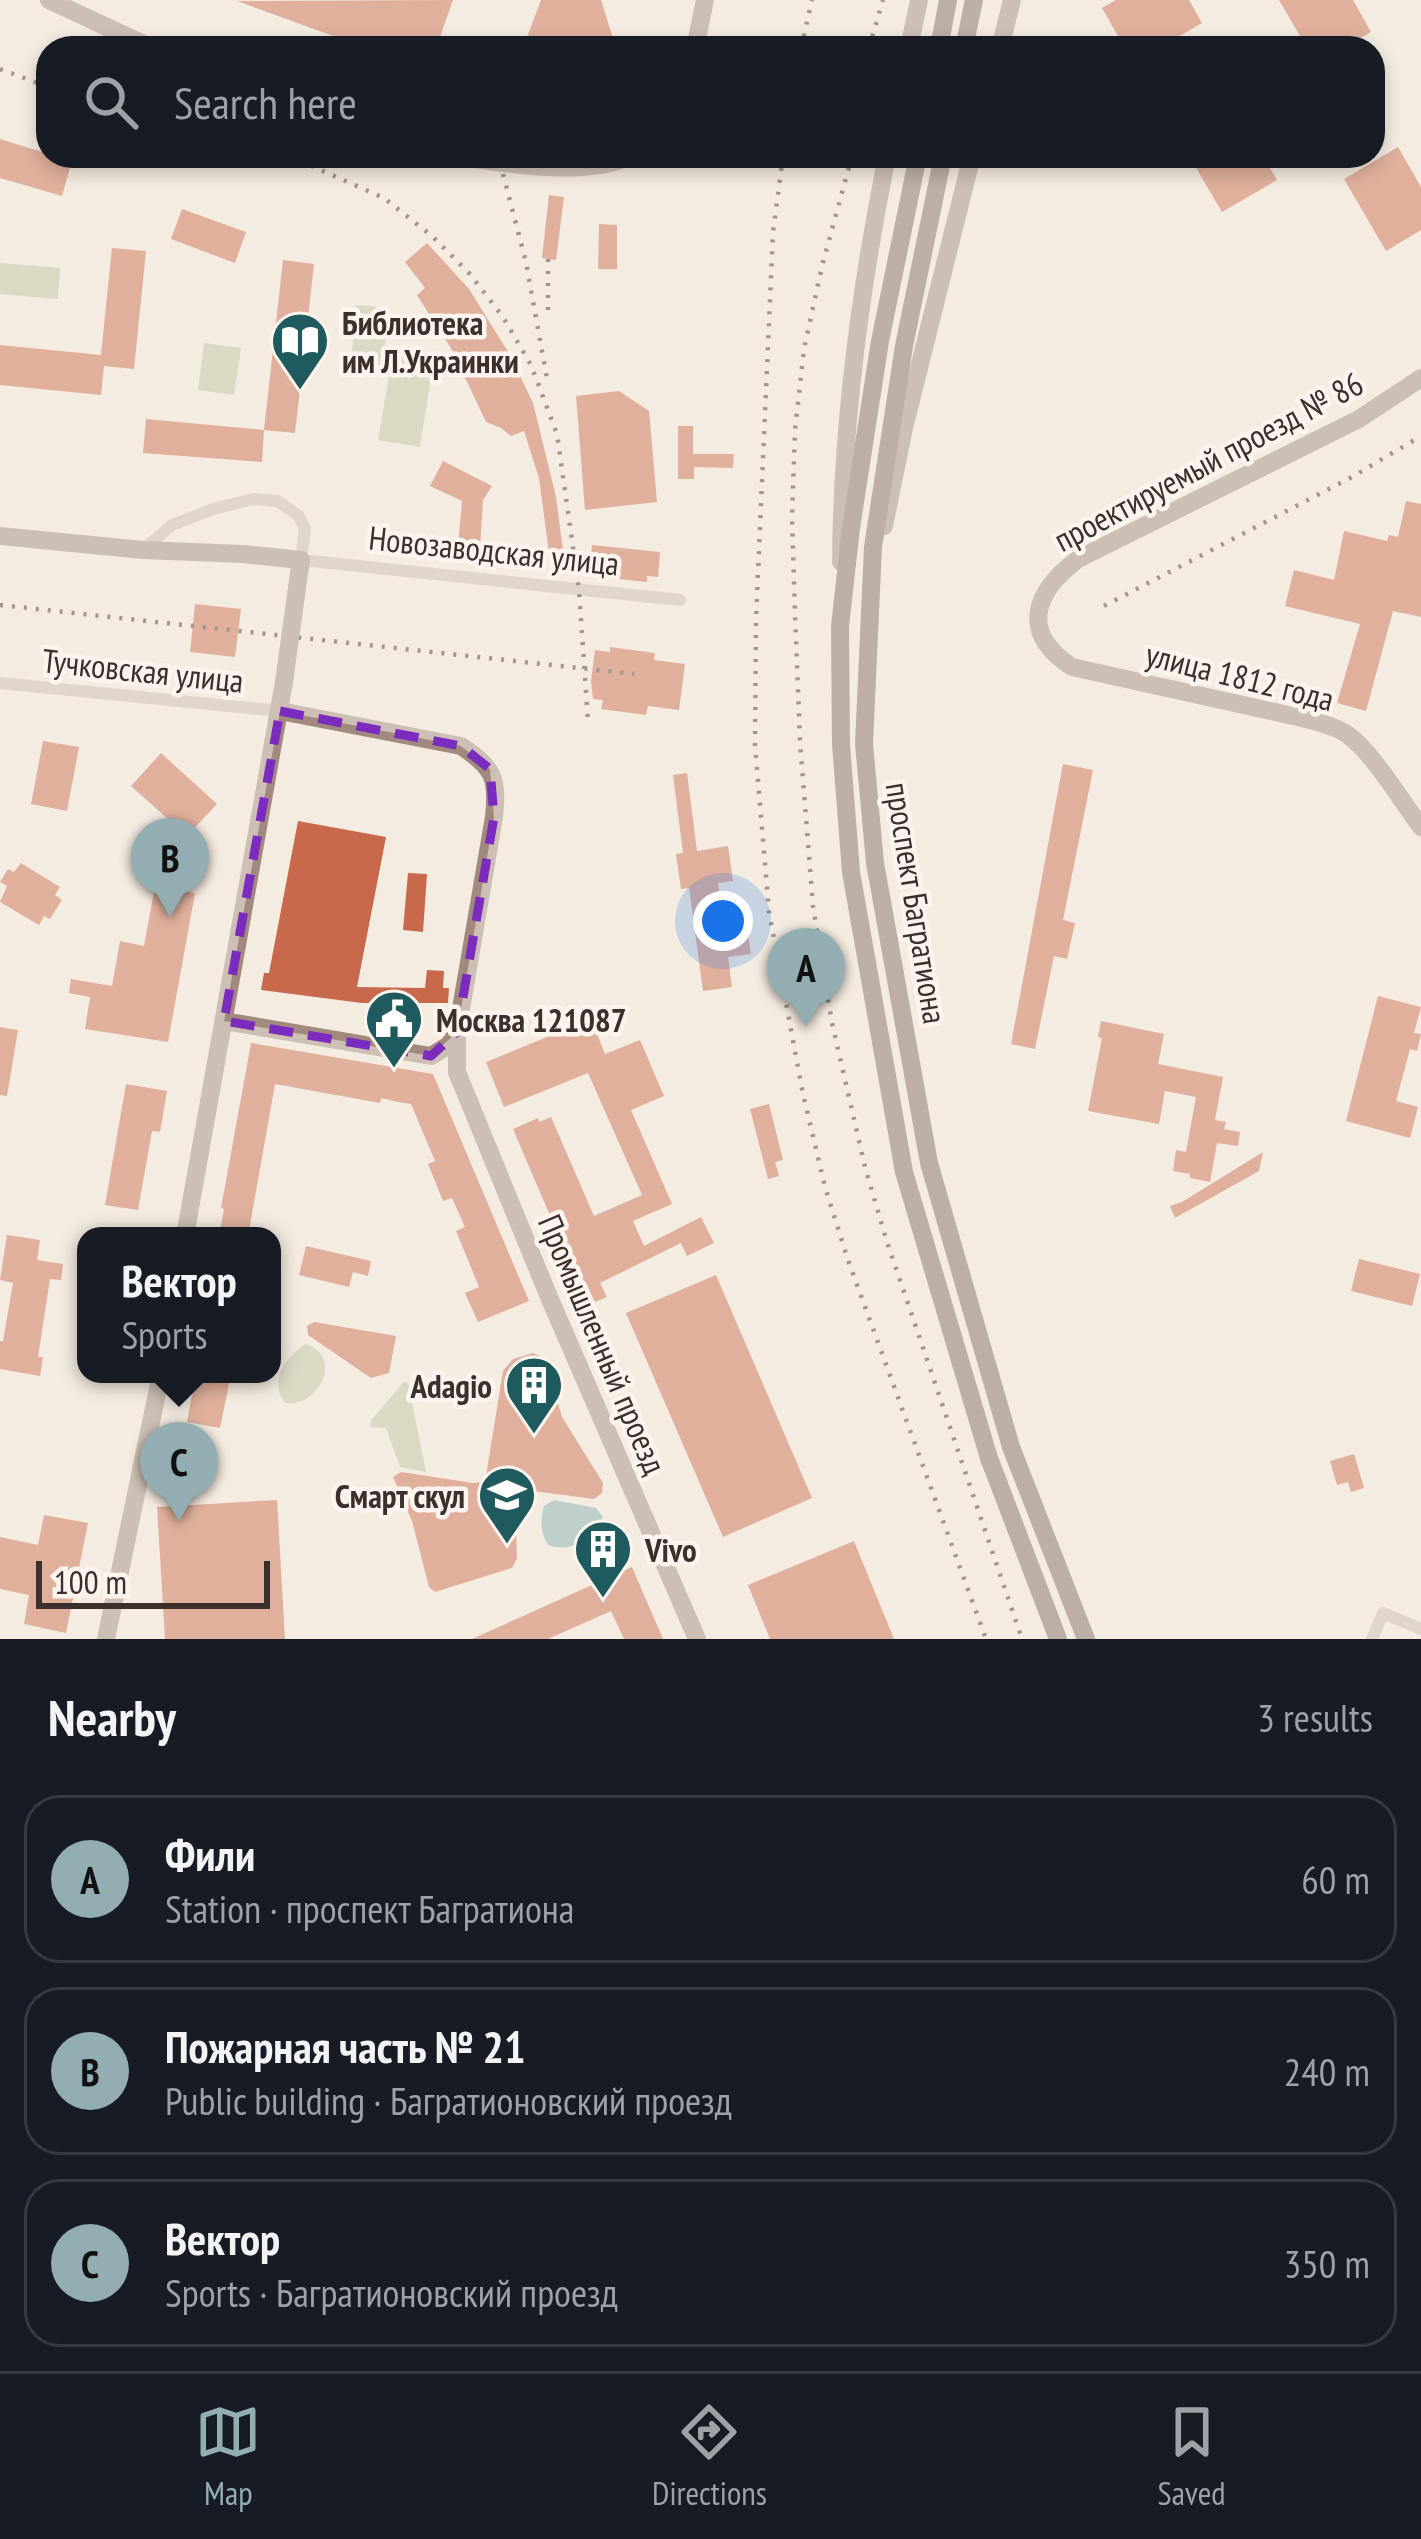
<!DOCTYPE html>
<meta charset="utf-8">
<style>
body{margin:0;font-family:"PT Sans Narrow",sans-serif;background:#242831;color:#f1f3f6}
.scale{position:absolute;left:36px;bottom:30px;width:234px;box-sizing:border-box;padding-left:12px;border:6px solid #3b302b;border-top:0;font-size:33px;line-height:42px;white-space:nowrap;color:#3b302b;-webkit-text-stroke:9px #fbf5ee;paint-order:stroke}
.you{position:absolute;left:723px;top:921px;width:42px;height:42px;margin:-30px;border:9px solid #fff;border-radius:50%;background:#1a73e8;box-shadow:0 0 0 18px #1a73e833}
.badge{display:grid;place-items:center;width:78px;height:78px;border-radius:50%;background:#92aeb2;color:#111;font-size:39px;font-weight:700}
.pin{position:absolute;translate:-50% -99px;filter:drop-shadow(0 3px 6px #0008)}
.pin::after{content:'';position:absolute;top:63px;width:42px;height:36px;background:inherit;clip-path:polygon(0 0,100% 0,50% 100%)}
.popup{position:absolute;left:77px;top:1227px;width:204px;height:156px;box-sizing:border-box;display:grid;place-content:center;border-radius:24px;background:#171b24;filter:drop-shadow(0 3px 9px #0005);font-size:39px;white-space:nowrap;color:#9ea1a6}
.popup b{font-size:45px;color:#f1f3f6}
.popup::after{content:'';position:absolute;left:50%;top:100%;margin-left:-24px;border:24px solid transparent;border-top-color:#171b24}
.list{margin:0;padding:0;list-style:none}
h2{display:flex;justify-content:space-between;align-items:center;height:156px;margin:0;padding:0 48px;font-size:51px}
h2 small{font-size:39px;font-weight:400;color:#9ea1a6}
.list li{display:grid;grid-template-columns:78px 1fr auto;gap:36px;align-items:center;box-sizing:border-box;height:168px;margin:0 24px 24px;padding:0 24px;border:3px solid #363941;border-radius:36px}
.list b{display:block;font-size:45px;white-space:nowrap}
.list p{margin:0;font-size:39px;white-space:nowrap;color:#9ea1a6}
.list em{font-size:39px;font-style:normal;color:#9ea1a6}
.icon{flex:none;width:66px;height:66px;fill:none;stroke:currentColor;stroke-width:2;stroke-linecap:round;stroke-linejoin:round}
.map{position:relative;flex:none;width:1421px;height:1639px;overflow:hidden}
.search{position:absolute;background:#171b24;box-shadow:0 6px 18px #0003;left:36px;right:36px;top:36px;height:132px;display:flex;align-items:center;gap:30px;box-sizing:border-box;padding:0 42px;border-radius:36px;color:#9ea1a6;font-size:45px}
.sheet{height:732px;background:#171b24}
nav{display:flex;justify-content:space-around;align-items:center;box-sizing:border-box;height:168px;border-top:3px solid #363941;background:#171b24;font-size:33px;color:#9ea1a6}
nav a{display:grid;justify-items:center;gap:6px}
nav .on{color:#92aeb2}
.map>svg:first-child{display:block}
.green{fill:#b8c4a0}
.water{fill:#7fb0b2}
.building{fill:#c8694b}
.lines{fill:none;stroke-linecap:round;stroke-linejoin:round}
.street{stroke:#cdbbac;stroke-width:12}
.secondary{stroke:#a18a7d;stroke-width:18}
.primary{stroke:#7d675c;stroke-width:18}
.rail{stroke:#3b302b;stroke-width:4.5;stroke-dasharray:3 9;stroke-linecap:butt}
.secondary-bridge{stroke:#a18a7d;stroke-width:18}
.marked{fill:none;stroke:#7b2cbf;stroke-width:9;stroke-dasharray:24 15;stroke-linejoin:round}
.labels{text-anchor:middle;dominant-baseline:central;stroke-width:9;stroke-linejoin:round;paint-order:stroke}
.poi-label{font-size:33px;font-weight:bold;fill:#3b302b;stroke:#fbf5ee;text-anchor:start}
.street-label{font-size:33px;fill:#3b302b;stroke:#fbf5ee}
</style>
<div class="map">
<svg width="1421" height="1639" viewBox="0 0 1421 1639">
<rect width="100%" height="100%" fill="#f4ebe1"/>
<path class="green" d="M0,263L60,268L58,299L0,294Z
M356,305L388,308L383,368L351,365Z
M204,343L241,348L234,395L198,390Z
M394,347L435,353L420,447L378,440Z
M305,1344C345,1356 319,1408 285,1403C268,1380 285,1359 305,1344Z
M404,1382L408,1383L426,1472L400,1467L386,1428L370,1427L372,1419Z"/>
<path class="water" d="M554,1500L596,1508L603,1517C595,1540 571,1553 548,1545C540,1532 540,1520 544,1506Z"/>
<path class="building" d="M453,0L436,48H366L237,1Z
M541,0H601L616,48H523Z
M1116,0H1189L1202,23L1159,48H1125L1102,8Z
M1279,0H1353L1371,32L1343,48H1307Z
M0,139L72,161L62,196L0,178Z
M1398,147L1421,187V230L1386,251L1344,179Z
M1189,156H1263L1277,180L1222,212Z
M549,195L564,197L556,260L542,258Z
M182,209L246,232L235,263L171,239Z
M599,224L617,225V269H598Z
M427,243L469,289L510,355L533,403L556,497L565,566L551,567L539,478L524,431L511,436L501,428L486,422L452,350L417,295L425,288L405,262Z
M112,248L146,251L134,369L104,366L101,395L0,385V345L101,355Z
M283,260L314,264L295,433L264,430Z
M619,391L649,411L657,502L585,510L576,396Z
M146,419L264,430L262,462L143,453Z
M678,426H693V454H734L733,468L694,467V479H678Z
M443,461L492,486L483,500L480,548L458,546L462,501L430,486Z
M1406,501L1421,504V617L1393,611L1366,711L1337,703L1360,624L1285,606L1294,570L1334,580L1344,531L1387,541L1389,535L1398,537Z
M592,545L660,552L658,577L647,576V582L589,576Z
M195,604L241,609L235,657L190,652Z
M610,647L655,653L654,660L685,664L679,710L648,706L646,715L601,709L603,700L593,699L591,681L595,650L610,652Z
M43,741L79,747L67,811L31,804Z
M161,753L217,804L187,836L131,786Z
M1063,764L1093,770L1063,920L1075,923L1067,959L1054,956L1035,1049L1011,1044Z
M687,773L697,851L728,846L733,881L718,883L725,930L747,927L751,954L728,957L732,987L703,991L689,888L681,889L676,854L683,853L673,775Z
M298,821L386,837L357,987L425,988L427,970L444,971L443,988H449L448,1003H362L261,990L264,973H269Z
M21,863L60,887L55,895L62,900L50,919L44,916L39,925L0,902L7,886L0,882L8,869L14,872Z
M408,873L427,874L423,932L403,930Z
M155,886L195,893L168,1042L85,1029L90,997L69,993L71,979L112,986L120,941L144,946Z
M1378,996L1421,1007L1414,1033L1421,1034L1417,1051L1410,1049L1396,1101L1418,1107L1410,1138L1346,1121Z
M591,1019L605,1054L640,1040L664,1096L631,1110L672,1204L633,1221L644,1246L701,1217L714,1243L687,1256L681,1243L600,1283L607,1297L595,1302L573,1259L569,1260L513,1129L538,1118L539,1122L551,1117L594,1216L642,1195L588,1073L504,1107L486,1062Z
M1101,1021L1164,1034L1158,1064L1223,1077L1215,1120L1226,1122L1224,1129L1240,1132L1238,1146L1217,1143L1210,1182L1190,1178V1174L1173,1171L1176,1150L1186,1152L1196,1097L1165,1091L1159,1124L1088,1111L1102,1038L1098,1037Z
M0,1027L18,1030L7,1096L0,1095Z
M251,1043L433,1074L529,1301L478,1322L465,1293L479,1287L456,1231L465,1227L452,1198L443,1201L428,1164L435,1161L411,1104L398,1102L381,1098L380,1103L275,1084L248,1236H219L224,1209L221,1208Z
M126,1084L167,1091L160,1132L152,1131L138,1210L105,1205Z
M769,1104L783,1160L775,1162L779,1176L768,1179L750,1109Z
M1263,1152L1259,1171L1175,1218L1170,1206L1182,1202Z
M7,1235L40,1240L37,1260L63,1264L61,1280L50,1279L38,1357H43L40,1376L0,1369V1341H3L13,1283L0,1280Z
M306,1246L371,1261L368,1276L353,1272L349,1287L299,1275Z
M1359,1259L1420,1274L1412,1306L1351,1291Z
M716,1275L812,1498L723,1537L626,1313Z
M314,1322L396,1336L389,1373L371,1378L308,1335L307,1326Z
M533,1353L545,1358L562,1417L603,1483L602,1493L594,1499L525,1490L515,1500L517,1558L512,1568L435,1592L429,1587L412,1521L393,1477L401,1472L473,1483L485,1482L503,1371L513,1359Z
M196,1374H231L220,1428L187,1422Z
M1354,1454L1364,1488L1351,1492L1348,1482L1337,1485L1330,1461Z
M277,1500L285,1639H165L157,1507Z
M44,1515L88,1523L66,1633L24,1624L29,1595L0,1589V1537L38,1545Z
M854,1541L894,1639H770L748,1585Z
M632,1567L663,1639H624L611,1611L548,1639H472Z"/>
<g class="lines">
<path class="street" d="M143,550L172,525L213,509L253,499L277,501L299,516L305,529L301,560L680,600
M0,683L280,711
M1372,1639L1383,1613L1421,1629"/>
<path class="secondary" d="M49,0L152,48
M695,48L705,0
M909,48L919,0
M1000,48L1012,0
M454,156C505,163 583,178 631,156
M1421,378L1359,419L1078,559C1033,593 1020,633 1072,667L1302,718C1318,722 1335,726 1348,735C1373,753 1402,802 1421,827
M884,526L904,428L972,156
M0,536L143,550L243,554L301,560L296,595
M841,562C842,425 860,290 887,156
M280,711L461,746C494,768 498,778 494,817L457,1032V1072L549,1297L697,1639
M224,1021L431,1056L449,1045L457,1032
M185,1236L284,682
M106,1639L161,1374"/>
<path class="primary" d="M939,48L948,0
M964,48L974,0
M918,156L880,341L851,528L840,626L841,744L851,872L904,1172L989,1458L1058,1639
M943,156L904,346L873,547L864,744L875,863L929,1163L1011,1447L1086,1639"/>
<path class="rail" d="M801,48L812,0
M869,48L883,0
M0,69L48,87
M289,156L384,198L432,236L469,273L503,317L531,365L557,434L579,590L588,721
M783,156L773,232L756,619L755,745L769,912L803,1094L825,1187L848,1260L986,1639
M852,156L822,266L804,349L795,430L792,518L795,613L800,742L813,906L832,1023L865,1167L886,1239L1022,1639
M503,174L526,262L547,379
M548,259V313
M0,605L634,674
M1104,606L1352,477L1421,436"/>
<path class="secondary-bridge" d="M284,682L296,595"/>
</g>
<path d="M0 0H1421V1639H0ZM280,711L461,746L490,769L494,817L457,1032L431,1056L224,1021Z" fill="#f4ebe1" fill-opacity=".55" fill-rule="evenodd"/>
<path class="marked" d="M280,711L461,746L490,769L494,817L457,1032L431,1056L224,1021Z"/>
<defs>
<symbol id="library-pin" viewBox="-11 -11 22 30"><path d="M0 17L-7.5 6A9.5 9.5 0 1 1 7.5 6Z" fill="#1f5a5e" stroke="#fbf5ee"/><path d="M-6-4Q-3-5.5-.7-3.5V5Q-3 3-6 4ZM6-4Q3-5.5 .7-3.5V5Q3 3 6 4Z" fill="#fff"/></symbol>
<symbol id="civic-pin" viewBox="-11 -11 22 30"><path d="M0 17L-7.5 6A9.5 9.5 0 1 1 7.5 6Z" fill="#1f5a5e" stroke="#fbf5ee"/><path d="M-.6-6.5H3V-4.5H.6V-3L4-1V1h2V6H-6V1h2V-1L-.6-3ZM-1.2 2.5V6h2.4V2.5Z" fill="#fff"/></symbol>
<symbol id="building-pin" viewBox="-11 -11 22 30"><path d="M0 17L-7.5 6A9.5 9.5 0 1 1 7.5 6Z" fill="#1f5a5e" stroke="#fbf5ee"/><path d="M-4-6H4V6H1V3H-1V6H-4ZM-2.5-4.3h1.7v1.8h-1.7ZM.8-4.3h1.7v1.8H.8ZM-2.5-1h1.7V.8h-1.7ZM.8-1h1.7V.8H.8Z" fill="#fff"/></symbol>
<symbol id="school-pin" viewBox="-11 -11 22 30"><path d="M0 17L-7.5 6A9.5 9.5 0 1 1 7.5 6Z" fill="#1f5a5e" stroke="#fbf5ee"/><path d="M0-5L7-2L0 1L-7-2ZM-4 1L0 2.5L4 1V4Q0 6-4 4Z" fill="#fff"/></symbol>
</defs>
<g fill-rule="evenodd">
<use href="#library-pin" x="267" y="308" width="66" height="90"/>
<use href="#civic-pin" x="361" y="986" width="66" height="90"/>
<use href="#building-pin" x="501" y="1352" width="66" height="90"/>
<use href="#school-pin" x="474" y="1462" width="66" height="90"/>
<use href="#building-pin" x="570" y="1516" width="66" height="90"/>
</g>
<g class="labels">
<g class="poi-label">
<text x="342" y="322">Библиотека<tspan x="342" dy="38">им Л.Украинки</tspan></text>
<text x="436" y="1019">Москва 121087</text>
<text x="492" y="1385" text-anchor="end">Adagio</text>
<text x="465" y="1495" text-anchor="end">Смарт скул</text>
<text x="645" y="1549">Vivo</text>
</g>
<g class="street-label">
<text transform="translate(1208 461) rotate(-28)">проектируемый проезд № 86</text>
<text transform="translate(494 550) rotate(6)">Новозаводская улица</text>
<text transform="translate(143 670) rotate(6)">Тучковская улица</text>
<text transform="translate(1240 676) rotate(14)">улица 1812 года</text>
<text transform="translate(917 903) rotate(81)">проспект Багратиона</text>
<text transform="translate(603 1344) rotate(67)">Промышленный проезд</text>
</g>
</g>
</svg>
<div class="scale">100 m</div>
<div class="you"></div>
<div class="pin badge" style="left:806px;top:1027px">A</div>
<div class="pin badge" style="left:170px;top:917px">B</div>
<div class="pin badge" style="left:179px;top:1521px">C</div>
<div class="popup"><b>Вектор</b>Sports</div>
<div class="search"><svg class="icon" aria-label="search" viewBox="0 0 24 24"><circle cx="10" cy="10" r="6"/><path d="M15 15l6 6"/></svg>Search here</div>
</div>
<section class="sheet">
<h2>Nearby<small>3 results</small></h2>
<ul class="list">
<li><span class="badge">A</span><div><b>Фили</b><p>Station · проспект Багратиона</p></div><em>60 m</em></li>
<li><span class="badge">B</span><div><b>Пожарная часть № 21</b><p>Public building · Багратионовский проезд</p></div><em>240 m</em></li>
<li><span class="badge">C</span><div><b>Вектор</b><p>Sports · Багратионовский проезд</p></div><em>350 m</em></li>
</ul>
</section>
<nav>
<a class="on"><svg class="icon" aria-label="map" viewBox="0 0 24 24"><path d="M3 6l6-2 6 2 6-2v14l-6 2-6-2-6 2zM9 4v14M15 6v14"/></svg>Map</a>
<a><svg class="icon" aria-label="directions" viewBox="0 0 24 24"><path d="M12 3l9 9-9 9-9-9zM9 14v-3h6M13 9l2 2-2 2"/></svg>Directions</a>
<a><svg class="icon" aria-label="saved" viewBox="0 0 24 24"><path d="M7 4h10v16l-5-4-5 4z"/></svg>Saved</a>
</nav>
